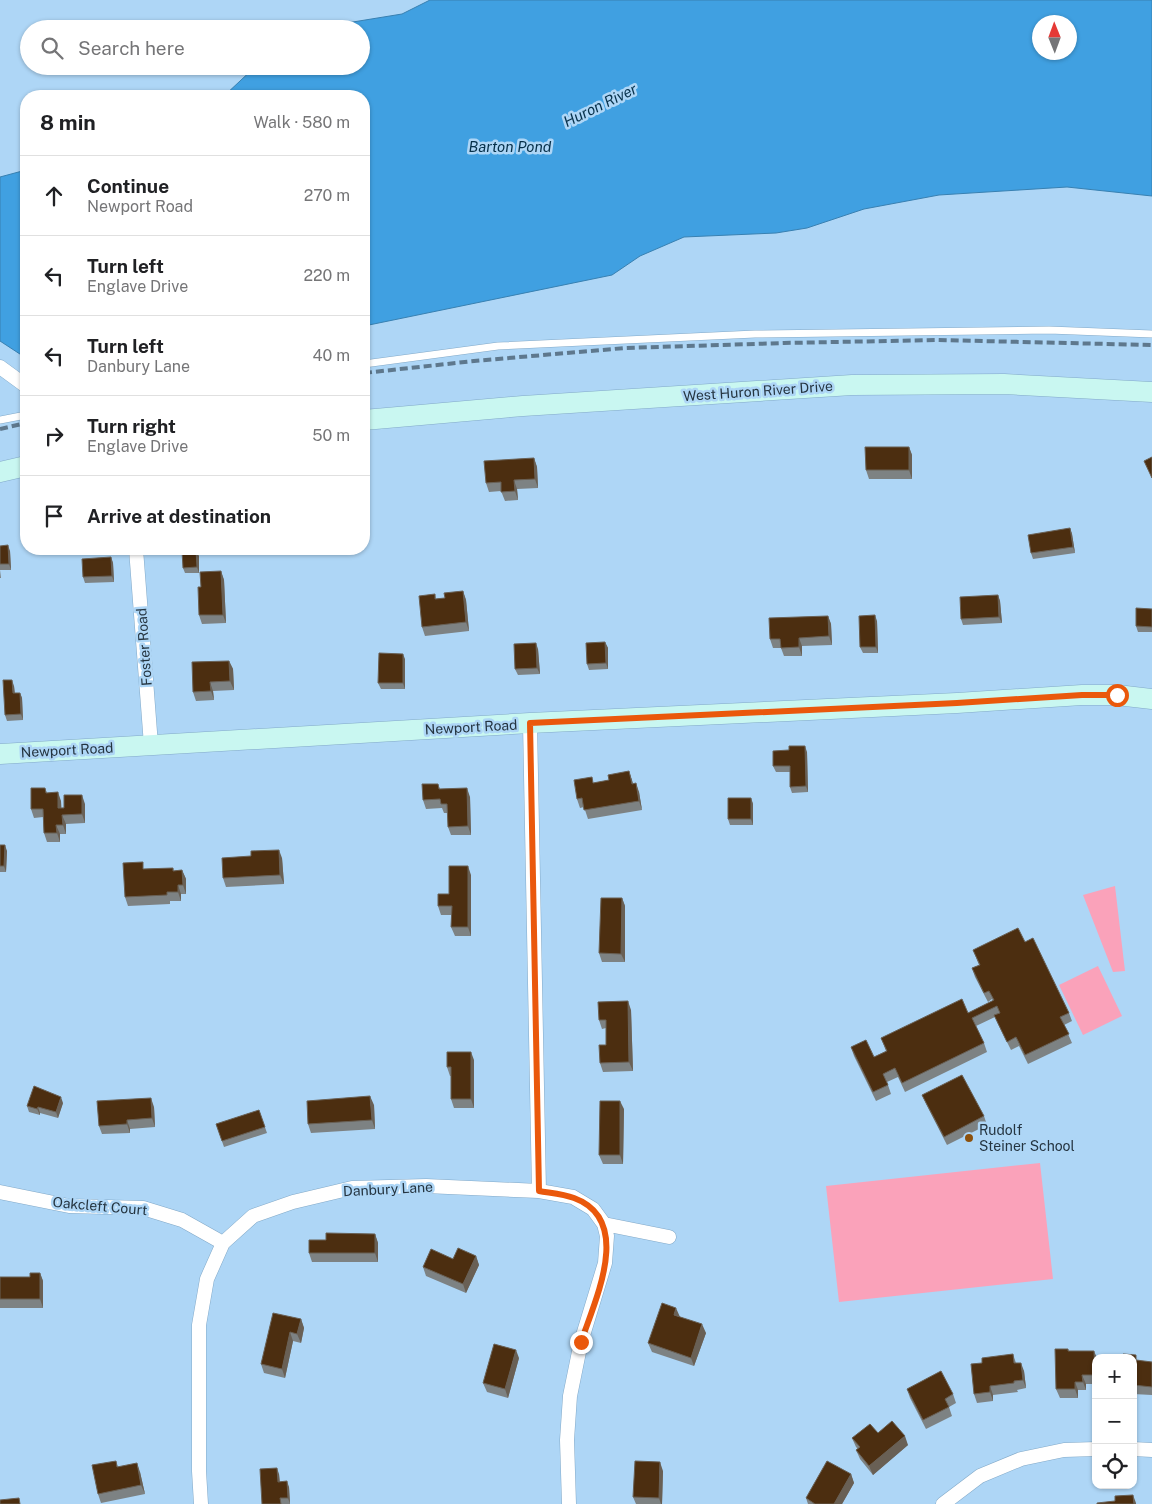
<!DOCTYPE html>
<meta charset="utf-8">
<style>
body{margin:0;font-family:"Public Sans",sans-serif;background:#f6f6f6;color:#202124}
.controls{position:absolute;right:15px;bottom:15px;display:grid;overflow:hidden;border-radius:10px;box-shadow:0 1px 4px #0004}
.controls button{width:45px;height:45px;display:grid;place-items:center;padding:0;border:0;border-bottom:1px solid #e0e0e0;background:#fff;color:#202124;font:25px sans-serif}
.compass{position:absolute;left:1032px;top:15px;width:45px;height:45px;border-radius:50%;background:#fff;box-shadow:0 1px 4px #0004;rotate:359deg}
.stop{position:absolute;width:15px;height:15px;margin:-11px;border:4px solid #ea580c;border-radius:50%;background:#fff}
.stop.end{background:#ea580c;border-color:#fff;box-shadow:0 1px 5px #0008}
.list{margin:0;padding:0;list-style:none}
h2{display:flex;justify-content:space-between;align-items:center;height:65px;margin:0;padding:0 20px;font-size:21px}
h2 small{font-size:16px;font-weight:400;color:#757577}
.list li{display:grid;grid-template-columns:32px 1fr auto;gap:15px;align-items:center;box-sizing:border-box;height:80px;padding:0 20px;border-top:1px solid #e0e0e0}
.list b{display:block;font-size:19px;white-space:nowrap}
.list p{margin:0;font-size:16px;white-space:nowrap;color:#757577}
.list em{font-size:16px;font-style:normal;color:#757577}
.icon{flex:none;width:28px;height:28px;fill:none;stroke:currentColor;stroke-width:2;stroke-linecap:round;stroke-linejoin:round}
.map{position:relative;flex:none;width:1152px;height:1504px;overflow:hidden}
.search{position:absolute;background:#fff;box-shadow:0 1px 4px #0004;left:20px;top:20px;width:350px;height:55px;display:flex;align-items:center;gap:12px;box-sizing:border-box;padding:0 18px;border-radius:28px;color:#757577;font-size:19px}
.panel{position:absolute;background:#fff;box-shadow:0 1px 4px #0004;left:20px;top:90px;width:350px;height:465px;border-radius:20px}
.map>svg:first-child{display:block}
.green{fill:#faa2ba}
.water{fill:#40a0e1;stroke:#3880b1;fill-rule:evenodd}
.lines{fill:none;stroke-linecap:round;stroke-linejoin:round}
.lane-casing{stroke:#82a9c8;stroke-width:8}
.street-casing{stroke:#82a9c8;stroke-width:15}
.secondary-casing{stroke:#82a9c8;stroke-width:21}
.lane{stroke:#fff;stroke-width:7}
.street{stroke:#fff;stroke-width:14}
.secondary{stroke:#c9f7f1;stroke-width:20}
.rail{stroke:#5e788d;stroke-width:4;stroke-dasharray:8 4;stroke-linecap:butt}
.wall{fill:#7d8283}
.shaded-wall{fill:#696055}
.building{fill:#4c2e10;stroke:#696055}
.route{stroke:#ea580c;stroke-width:6}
.poi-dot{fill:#8c510d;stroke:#aed6f6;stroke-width:2}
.labels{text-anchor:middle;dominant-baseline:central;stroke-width:5;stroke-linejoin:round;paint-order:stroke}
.street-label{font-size:14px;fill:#253541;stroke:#aed6f6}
.poi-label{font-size:14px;fill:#253541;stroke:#aed6f6;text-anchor:start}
.water-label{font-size:15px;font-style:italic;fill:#06304a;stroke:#aed6f6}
</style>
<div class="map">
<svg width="1152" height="1504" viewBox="0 0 1152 1504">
<rect width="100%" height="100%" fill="#aed6f6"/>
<path class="green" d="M1115,886L1125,971L1113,972L1083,895Z
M1098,966L1122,1016L1083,1035L1059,985Z
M1040,1163L1053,1279L839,1302L826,1186Z"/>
<path class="water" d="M430,0H1152V196L1067,187L939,195L864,209L807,228L776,233L684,237L640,256L612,275L364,326V96H224L256,66H361V29H310L402,14ZM1040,22H1070V52H1040Z
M26,170V358L0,341V177Z"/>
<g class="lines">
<defs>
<path id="lane" d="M364,364L498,346L755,334L1049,330L1152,334
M0,420L26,415"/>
<path id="street" d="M0,367L26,386
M136,549L151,745
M530,723L539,1191
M0,1192L69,1206L143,1208L182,1220L223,1243
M604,1224L669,1237
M1133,1449L1152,1450
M201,1504L199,1471V1325L207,1279L223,1243L253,1216L293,1202L352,1188L426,1186L539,1191L573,1197L593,1209L604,1224L607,1236L605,1263L581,1342L570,1396L567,1440L569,1504
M943,1504L980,1476L1021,1459L1064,1450L1096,1449"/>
<path id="secondary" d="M364,420L523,406L852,385L1004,384L1152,392
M0,472L26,466
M0,754L530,723L957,703L1082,695H1117L1152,699"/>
</defs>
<use href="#lane" class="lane-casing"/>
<use href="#street" class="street-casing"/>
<use href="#secondary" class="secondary-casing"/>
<use href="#lane" class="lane"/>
<use href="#street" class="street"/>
<use href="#secondary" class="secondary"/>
<path class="rail" d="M364,373L474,361L625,348L784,343L938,340L1152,345
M0,429L26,423"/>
</g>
<path class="wall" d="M909,447L912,455V479H869L866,470Z
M534,458L537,467L538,488L517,489L518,500L505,501L501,491L489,492L486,483Z
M1070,528L1072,534L1075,553L1033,559L1031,553Z
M0,546L10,551L11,570H0L1,578H0Z
M199,556V573H185L183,568Z
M111,557L113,563L114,582L85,583L83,577Z
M221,571L224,580L226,623L202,624L199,615L201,587Z
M463,591L466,600L469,631L425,636L422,627L435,594L436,599L445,598Z
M998,595L1000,601L1002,623L963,625L961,619Z
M1152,609V632H1138L1136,626Z
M828,616L831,624L832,645L802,646V656H784L781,648H773L770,639Z
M877,621L878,653H863L860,647Z
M605,642L608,648V669L589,670L587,664Z
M538,649L540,674L518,675L515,669Z
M405,659V689H381L378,683Z
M229,661L233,669L234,690L213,691L214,700L196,701L193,692Z
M14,686L15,693H20L22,698L23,720L7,721L5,715Z
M807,752L808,792L792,793L790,787V772H776L773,766Z
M629,771L633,784L639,792L642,810L588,819L584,807L580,808L577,799L594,783L609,780Z
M438,784L440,789L470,797L471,835H451L448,827V813H444L442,808L426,809L423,800Z
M45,788L47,793L61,801V808L85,804V823L66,824V834H60V842H47L44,833L43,817L34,818L31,809Z
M751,798L753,804V825H730L728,819Z
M0,845L7,851L6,872H0Z
M251,856L282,858L284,884L226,887L223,878Z
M173,868L174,871L182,870L186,879V894H181V901H170V904L128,906L125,897L145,869Z
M471,875V936H455L451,927V915H441L438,906L449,894Z
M622,898L625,906V962H602L599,953Z
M1025,942L1069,1013L1072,1021L1064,1025L1072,1043L1028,1064L1019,1046L1011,1050L998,1024L995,1017L976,1026L984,1043L987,1052L905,1092L898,1077L887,1082L891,1094L876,1101L854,1056L851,1047L874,1057L886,1051L881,1038L968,1013L993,1001L992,999L988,1002L975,977L972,968L979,965L973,950Z
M631,1010L633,1071L603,1072L600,1063L606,1045V1028L602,1029L599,1020Z
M474,1060V1108H454L451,1099V1076H450L447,1067Z
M922,1095L984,1116L987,1125L947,1145L926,1104Z
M63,1103L58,1118L40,1113V1115L29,1112L27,1106Z
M374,1105L375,1129L311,1133L308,1124Z
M154,1107L155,1127L130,1129V1133L102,1134L99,1126Z
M624,1109L623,1164H603L599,1155Z
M259,1110L267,1133L224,1147L216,1124Z
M375,1234L378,1243V1262H312L309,1253Z
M476,1256L479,1265L466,1293L426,1276L423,1267L453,1259Z
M40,1273L43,1281V1308H0V1277H30Z
M679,1316L706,1333L694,1366L652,1352L648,1343Z
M301,1319L304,1328L301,1343L293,1341L285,1378L264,1373L261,1364Z
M1068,1349L1069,1351L1096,1358V1384H1086V1390H1078V1398H1060L1056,1389Z
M1013,1354L1016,1363L1024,1371L1026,1388L1017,1390L1018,1392L993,1395V1401L977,1403L974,1394L982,1363Z
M519,1358L508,1398L487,1392L483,1383Z
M1133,1358L1138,1361L1152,1362V1395L1133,1394Z
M907,1389L953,1394L956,1403L949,1407L952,1416L926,1429L910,1398Z
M878,1433L908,1445L873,1475L860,1459L856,1450L858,1449L856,1447L852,1438Z
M116,1461L118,1467L140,1472L145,1494L101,1503L98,1494Z
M663,1471L662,1504H636L633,1497Z
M279,1474L280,1482L289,1487L290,1504H262Z
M851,1474L854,1483L842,1504H808L806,1498Z"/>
<path class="shaded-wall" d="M909,447L912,455V479L909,470Z
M534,458L537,467L538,488L535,479Z
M514,480L517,489L518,500L515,491Z
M1070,528L1072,534L1075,553L1073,547Z
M8,545L10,551L11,570L9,564Z
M196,550L199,556V573L197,567Z
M111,557L113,563L114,582L112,576Z
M221,571L224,580L226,623L223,615Z
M463,591L466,600L469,631L466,622Z
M998,595L1000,601L1002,623L999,617Z
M875,615L877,621L878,653L876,647Z
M828,616L831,624L832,645L829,636Z
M799,638L802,646V656L799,647Z
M605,642L608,648V669L606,663Z
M536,643L538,649L540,674L537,668Z
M403,654L405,659V689L403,683Z
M229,661L233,669L234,690L230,681Z
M12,680L14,686L15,699L13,693Z
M210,682L213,691L214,700L211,691Z
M20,693L22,698L23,720L21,714Z
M805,746L807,752L808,792L806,786Z
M629,771L632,780L635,793L632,784Z
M636,783L639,792L642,810L639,801Z
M467,788L470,797L471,835L468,826Z
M58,792L61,801L62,817L58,808Z
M82,795L85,804V823L82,814Z
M751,798L753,804V825L751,819Z
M62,815L66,824V834L63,825Z
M56,825L60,834V842L57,833Z
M5,845L7,851L6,872L4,866Z
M279,850L282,858L284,884L280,875Z
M468,866L471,875V936L468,927Z
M182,870L186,879V894L183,885Z
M178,885L181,894V901L178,892Z
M622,898L625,906V962L621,954Z
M628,1001L631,1010L633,1071L629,1062Z
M471,1052L474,1060V1108L471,1099Z
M370,1096L374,1105L375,1129L372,1120Z
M61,1097L63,1103L58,1118L56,1112Z
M151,1098L154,1107L155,1127L152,1118Z
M620,1101L624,1109L623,1164L620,1155Z
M38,1107L40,1113V1115L37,1109Z
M127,1120L130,1129V1133L127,1124Z
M375,1234L378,1243V1262L375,1253Z
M476,1256L479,1265L466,1293L463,1284Z
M40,1273L43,1281V1308L40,1299Z
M676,1308L680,1317L674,1315Z
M301,1319L304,1328L301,1343L297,1334Z
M702,1324L706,1333L694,1366L691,1358Z
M290,1332L293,1341L285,1378L282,1369Z
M516,1350L519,1358L508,1398L505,1389Z
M1094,1351L1097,1358H1096V1378L1095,1375Z
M1021,1363L1024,1371L1026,1388L1023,1380Z
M1082,1375L1086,1384V1390L1083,1382Z
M1075,1382L1078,1390V1398L1075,1389Z
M990,1386L993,1395V1401L990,1392Z
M905,1436L908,1445L873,1475L869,1466Z
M660,1462L663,1471L662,1504H661L659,1498Z
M137,1463L140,1472L145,1494L141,1485Z
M277,1468L279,1474L280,1488L278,1482Z
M851,1474L854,1483L842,1504H834Z
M287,1481L289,1487L290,1504L288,1498Z
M1133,1495L1136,1503V1504H1134Z"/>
<path class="building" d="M865,447H909V470H866Z
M1152,457V478L1144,461Z
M534,458L535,479L514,480L515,491L501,492V482L486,483L484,461Z
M1070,528L1073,547L1031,553L1028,535Z
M8,545L9,564H0V546Z
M196,550L197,567L183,568L182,551Z
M111,557L112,576L83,577L82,559Z
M221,571L223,615H199L198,587H201L200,572Z
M463,591L466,622L422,627L419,596L435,594V599L445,598L444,593Z
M998,595L999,617L961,619L960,597Z
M1136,608L1152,609V627L1136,626Z
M875,615L876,647H860L859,616Z
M828,616L829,636L799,638V647L781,648L780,639H770L769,618Z
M605,642L606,663L587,664L586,643Z
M536,643L537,668L515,669L514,644Z
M379,653L403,654V683H378Z
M229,661L230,681L210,682L211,691L193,692L192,662Z
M3,680H12L13,693H20L21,714L5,715Z
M789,746H805L806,786L790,787V766H773V751L789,750Z
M629,771L632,784L636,783L639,801L584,810L582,798L577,799L574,780L592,777L593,783L609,780L608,775Z
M422,784H438L439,789L467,788L468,826L448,827L447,804H441L440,799L423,800Z
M31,788H45L46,793L58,792V808H64V795H82V814L62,815L63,825H56L57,833H44L43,809H31Z
M728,798H751V819H728Z
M0,845H5L4,866H0Z
M279,850L280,875L223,878L222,858L251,856V851Z
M143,862V869L173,868V871L182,870L183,885H178V892H167V895L125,897L123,863Z
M449,866H468V927H451L452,906H438V894H449Z
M601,898H622L621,954L599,953Z
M1018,928L1025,942L1033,938L1069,1013L1060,1017L1069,1034L1025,1055L1016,1037L1007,1042L994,1015L1000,1013L997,1006L972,1018L984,1043L902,1083L895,1068L883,1074L888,1085L873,1092L851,1047L866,1040L874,1057L887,1051L881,1038L962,999L968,1013L994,1000L989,991L984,993L972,968L980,965L973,950Z
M628,1001L629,1062L600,1063L599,1045H606V1020H599L598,1002Z
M447,1052H471V1099H451V1067H447Z
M962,1075L984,1116L944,1137L922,1095Z
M34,1086L61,1097L56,1112L38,1107L37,1109L27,1106Z
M370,1096L372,1120L308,1124L307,1101Z
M151,1098L152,1118L127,1120V1124L99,1126L97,1101Z
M600,1101H620V1155H599Z
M259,1110L265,1127L222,1141L216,1124Z
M326,1233L375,1234V1253H309V1240H326Z
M458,1248L476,1256L463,1284L423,1267L431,1249L453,1259Z
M30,1273H40V1299H0V1277H30Z
M662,1303L676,1308L674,1315L702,1324L691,1358L648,1343Z
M273,1313L301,1319L297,1334L290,1332L282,1369L261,1364Z
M494,1344L516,1350L505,1389L483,1383Z
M1055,1349H1068V1351H1094L1095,1375H1082L1083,1382H1075V1389H1056Z
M1013,1354L1014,1363H1021L1023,1380L1014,1381V1383L990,1386V1392L974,1394L971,1364L982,1363V1358Z
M1123,1354L1136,1355V1360L1152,1362V1387L1133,1385V1358H1123Z
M941,1371L953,1394L945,1399L949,1407L923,1420L907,1389Z
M892,1421L905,1436L869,1466L856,1450L860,1447L852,1438L870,1424L878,1433Z
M116,1461L117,1467L137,1463L141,1485L98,1494L92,1465Z
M635,1461L660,1462L659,1498L633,1497Z
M827,1461L851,1474L834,1504H815L806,1498Z
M277,1468L278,1482L287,1481L288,1498H280L281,1504H262L260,1469Z
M1133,1495L1134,1504H1097V1503L1115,1501V1496Z
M19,1498L20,1504H0V1500Z"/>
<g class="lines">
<path class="route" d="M581,1342C595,1300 634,1220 574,1198C563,1194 550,1193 539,1191L530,723L957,703L1082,695H1117"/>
</g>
<circle class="poi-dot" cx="969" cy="1138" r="5"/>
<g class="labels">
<g class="street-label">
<text transform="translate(758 391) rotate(-4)">West Huron River Drive</text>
<text transform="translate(144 647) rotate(-94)">Foster Road</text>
<text transform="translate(471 727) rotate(-3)">Newport Road</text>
<text transform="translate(67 750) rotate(-3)">Newport Road</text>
<text transform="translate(388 1189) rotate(-3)">Danbury Lane</text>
<text transform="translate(100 1206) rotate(5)">Oakcleft Court</text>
</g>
<g class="poi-label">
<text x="979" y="1130">Rudolf<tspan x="979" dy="16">Steiner School</tspan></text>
</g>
<g class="water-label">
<text transform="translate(600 105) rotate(-26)">Huron River</text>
<text x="510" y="146">Barton Pond</text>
</g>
</g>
</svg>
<div class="controls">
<button>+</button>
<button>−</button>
<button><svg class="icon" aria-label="locate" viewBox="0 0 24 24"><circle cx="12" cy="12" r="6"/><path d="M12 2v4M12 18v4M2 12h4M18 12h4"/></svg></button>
</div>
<svg class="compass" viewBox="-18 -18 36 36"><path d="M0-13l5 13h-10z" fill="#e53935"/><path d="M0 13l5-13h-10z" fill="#757577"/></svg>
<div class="stop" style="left:1117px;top:695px"></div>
<div class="stop end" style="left:581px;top:1342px"></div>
<div class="search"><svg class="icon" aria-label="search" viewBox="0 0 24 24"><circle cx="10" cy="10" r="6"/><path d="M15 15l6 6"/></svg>Search here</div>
<section class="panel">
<h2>8 min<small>Walk · 580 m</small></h2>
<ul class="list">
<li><svg class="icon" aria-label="ahead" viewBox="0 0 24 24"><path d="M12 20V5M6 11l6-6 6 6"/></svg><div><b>Continue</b><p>Newport Road</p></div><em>270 m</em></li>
<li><svg class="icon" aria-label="left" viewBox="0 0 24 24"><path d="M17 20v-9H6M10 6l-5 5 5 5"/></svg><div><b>Turn left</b><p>Englave Drive</p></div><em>220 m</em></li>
<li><svg class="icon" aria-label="left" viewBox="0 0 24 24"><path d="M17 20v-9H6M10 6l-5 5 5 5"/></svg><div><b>Turn left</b><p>Danbury Lane</p></div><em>40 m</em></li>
<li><svg class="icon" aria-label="right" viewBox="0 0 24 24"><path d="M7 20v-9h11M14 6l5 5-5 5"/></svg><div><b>Turn right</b><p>Englave Drive</p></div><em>50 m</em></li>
<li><svg class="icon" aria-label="arrive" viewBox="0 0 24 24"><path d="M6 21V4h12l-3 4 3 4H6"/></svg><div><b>Arrive at destination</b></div></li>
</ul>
</section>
</div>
